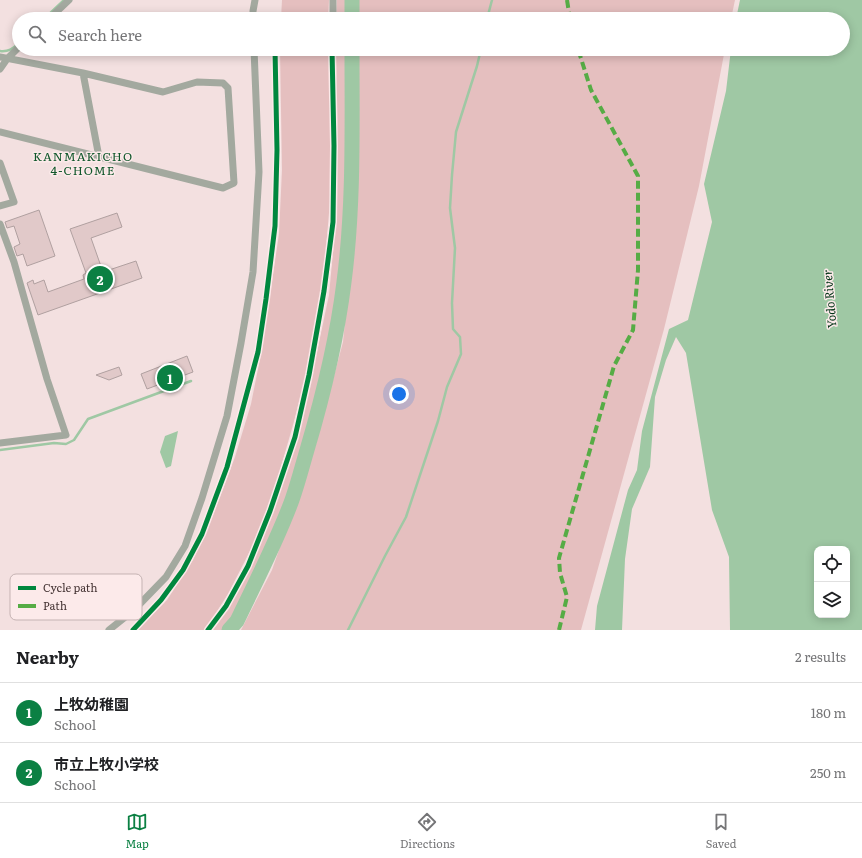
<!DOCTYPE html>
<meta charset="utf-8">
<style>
body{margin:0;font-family:Literata,"Noto Sans JP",serif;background:#f6f6f6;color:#202124}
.controls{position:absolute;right:12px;bottom:12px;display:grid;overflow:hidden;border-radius:8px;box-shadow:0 2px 10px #0003}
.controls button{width:36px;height:36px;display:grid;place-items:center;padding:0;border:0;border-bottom:1px solid #e0e0e0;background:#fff;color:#202124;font:20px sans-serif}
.you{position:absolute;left:399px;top:394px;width:14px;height:14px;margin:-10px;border:3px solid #fff;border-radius:50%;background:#1a73e8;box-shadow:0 0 0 6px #1a73e833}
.badge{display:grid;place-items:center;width:26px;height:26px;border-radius:50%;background:#0b8043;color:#fff;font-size:13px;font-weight:700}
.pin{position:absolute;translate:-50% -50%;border:2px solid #fff;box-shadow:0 1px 4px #0006}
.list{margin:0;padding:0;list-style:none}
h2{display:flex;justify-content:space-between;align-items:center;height:52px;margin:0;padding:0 16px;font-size:17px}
h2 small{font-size:13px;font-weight:400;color:#757577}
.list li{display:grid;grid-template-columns:26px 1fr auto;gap:12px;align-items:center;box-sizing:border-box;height:60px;padding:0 16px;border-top:1px solid #e0e0e0}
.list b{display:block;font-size:15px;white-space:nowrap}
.list p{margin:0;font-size:13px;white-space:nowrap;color:#757577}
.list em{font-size:13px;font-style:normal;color:#757577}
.icon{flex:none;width:22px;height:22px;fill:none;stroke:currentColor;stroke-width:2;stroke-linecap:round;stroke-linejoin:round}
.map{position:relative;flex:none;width:862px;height:630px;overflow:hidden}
.search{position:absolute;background:#fff;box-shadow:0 2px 10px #0003;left:12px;right:12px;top:12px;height:44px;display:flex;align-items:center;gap:10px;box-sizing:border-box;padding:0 14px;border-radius:22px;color:#757577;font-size:15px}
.sheet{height:172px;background:#fff}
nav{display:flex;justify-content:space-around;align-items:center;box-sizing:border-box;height:56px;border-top:1px solid #e0e0e0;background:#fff;font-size:11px;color:#757577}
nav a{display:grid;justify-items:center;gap:2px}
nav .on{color:#0b8043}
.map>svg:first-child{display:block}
.green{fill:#e5bfbf}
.water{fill:#9fc8a4;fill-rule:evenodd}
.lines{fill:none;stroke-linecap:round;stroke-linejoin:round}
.stream{stroke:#9fc8a4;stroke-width:2.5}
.river{stroke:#9fc8a4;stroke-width:15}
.building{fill:#e1c9c9;stroke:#b0a0a0}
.minor{stroke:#a3a99f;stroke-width:7}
.quiet{stroke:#56ac45;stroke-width:4;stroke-dasharray:8 4;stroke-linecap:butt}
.cycleway-casing{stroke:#fceaea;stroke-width:8}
.cycleway{stroke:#00873e;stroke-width:5}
.labels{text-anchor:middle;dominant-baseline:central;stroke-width:3;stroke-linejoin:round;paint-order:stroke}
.neighbourhood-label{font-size:12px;letter-spacing:1px;fill:#10572b;stroke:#fceaea}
.water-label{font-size:12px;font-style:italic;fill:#003415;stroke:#fceaea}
.key{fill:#fceaea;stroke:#c5b3b3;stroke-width:1}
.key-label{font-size:11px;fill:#433}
</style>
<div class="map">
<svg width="862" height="630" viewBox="0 0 862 630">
<rect width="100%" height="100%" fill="#f3e0e0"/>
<path class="green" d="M282,0H329L328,19H281Z
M337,0H348V19H336Z
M357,0H735L731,19H357Z
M280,49H329L331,149L330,201L324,272L311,356L293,425L273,494L251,549L228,594L205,630H137L167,600L193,560L213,515L235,457L251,404L262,349L279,234L282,170Z
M335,49H348C347,111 352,172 347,233C340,310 325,385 302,459C295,482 288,505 279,527C265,560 248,591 232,622L226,630H213L228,609L249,569L302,418L317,352L329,295L335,231Z
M357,49H725L699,186L664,329L581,630H241L272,570L316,444L343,342L352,252L357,137Z"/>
<path class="water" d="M740,0H862V630H730L729,557L712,510L686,353L676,337L666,360L655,397L650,467L632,509L625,559L622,630H595L597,606L628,490L637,470L642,431L669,329L688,320L712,222L704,184L726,91L731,49H843V19H736ZM817,549H847V615H817Z
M178,431L171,466L166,468L160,452L165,436Z"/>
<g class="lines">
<path class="stream" d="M44,19L64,0
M487,19L492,0
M0,51C8,52 13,49 19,43
M0,450L54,443L66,444L74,440L88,419L191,381
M348,630L385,556L406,517L438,421L447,387L461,354L460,337L453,329L452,303L455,248L450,208L452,175L456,132L477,66L481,49"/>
<path class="river" d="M352,19V0
M229,630L237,621C256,581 277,541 292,500C298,483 302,467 307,450C323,396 337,339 344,282C354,205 352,127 352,49"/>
</g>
<path class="building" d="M39,210L55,256L27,266L23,254L17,256L14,247L20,244L14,226L7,228L5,222Z
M117,213L122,227L91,238L103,272L136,261L142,278L38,315L27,283L33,280L34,284L44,280L48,292L84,279L83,275L86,273L70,229Z
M187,356L193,372L147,389L141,374Z
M119,367L122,375L109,380L96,375Z"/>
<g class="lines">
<path class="minor" d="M49,19L69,0
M253,19V11L255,0
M333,19V0
M0,57L83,73L163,92L197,82L223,83L228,88L234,183L223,188L0,132
M0,69L7,59L19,47
M83,73L99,157
M0,163L14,202L0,206
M0,224L14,262L47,379L66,435L0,443
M109,630L134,610L166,577L185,546L202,498L227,416L241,343L253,272L259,172L254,49
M208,630L226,606L248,566L270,511L295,437L309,375L324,291L333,222L334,146L332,49"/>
<path class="quiet" d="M567,0L570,19
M559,630L567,597L560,573L559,558L614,366L633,330L638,270V176L591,90L578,49"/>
<defs>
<path id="cycleway" d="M133,630L161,600L183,570L202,534L227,467L258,352L266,299L275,226L277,150L275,49
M208,630L226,606L248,566L270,511L295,437L309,375L324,291L333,222L334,146L332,49"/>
</defs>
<use href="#cycleway" class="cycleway-casing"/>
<use href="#cycleway" class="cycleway"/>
</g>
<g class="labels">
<g class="neighbourhood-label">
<text x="83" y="156">KANMAKICHO<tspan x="83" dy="14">4-CHOME</tspan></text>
</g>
<g class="water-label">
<text transform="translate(829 299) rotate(-95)">Yodo River</text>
</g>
</g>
<rect x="10" y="574" width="132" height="46" rx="6" class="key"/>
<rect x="18" y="586" width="18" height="4" fill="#00873e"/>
<rect x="18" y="604" width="18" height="4" fill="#56ac45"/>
<g class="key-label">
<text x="43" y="592">Cycle path</text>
<text x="43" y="610">Path</text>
</g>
</svg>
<div class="controls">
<button><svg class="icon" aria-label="locate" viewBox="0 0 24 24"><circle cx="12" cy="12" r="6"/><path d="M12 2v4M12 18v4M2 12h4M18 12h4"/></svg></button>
<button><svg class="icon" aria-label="layers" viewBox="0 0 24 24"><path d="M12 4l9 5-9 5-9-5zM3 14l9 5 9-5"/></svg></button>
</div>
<div class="you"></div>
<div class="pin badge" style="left:170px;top:378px">1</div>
<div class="pin badge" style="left:100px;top:279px">2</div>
<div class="search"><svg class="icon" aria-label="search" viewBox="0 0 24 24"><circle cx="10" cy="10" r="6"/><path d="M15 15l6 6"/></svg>Search here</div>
</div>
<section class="sheet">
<h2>Nearby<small>2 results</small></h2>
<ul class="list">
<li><span class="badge">1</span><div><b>上牧幼稚園</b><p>School</p></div><em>180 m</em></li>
<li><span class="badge">2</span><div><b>市立上牧小学校</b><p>School</p></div><em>250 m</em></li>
</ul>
</section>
<nav>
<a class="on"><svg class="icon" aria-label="map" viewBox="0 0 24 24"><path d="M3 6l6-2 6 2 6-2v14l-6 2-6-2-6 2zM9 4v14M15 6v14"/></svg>Map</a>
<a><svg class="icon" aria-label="directions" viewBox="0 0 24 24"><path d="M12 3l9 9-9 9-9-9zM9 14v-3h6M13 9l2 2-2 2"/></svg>Directions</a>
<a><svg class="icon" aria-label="saved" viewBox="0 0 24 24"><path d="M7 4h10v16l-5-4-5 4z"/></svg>Saved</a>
</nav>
